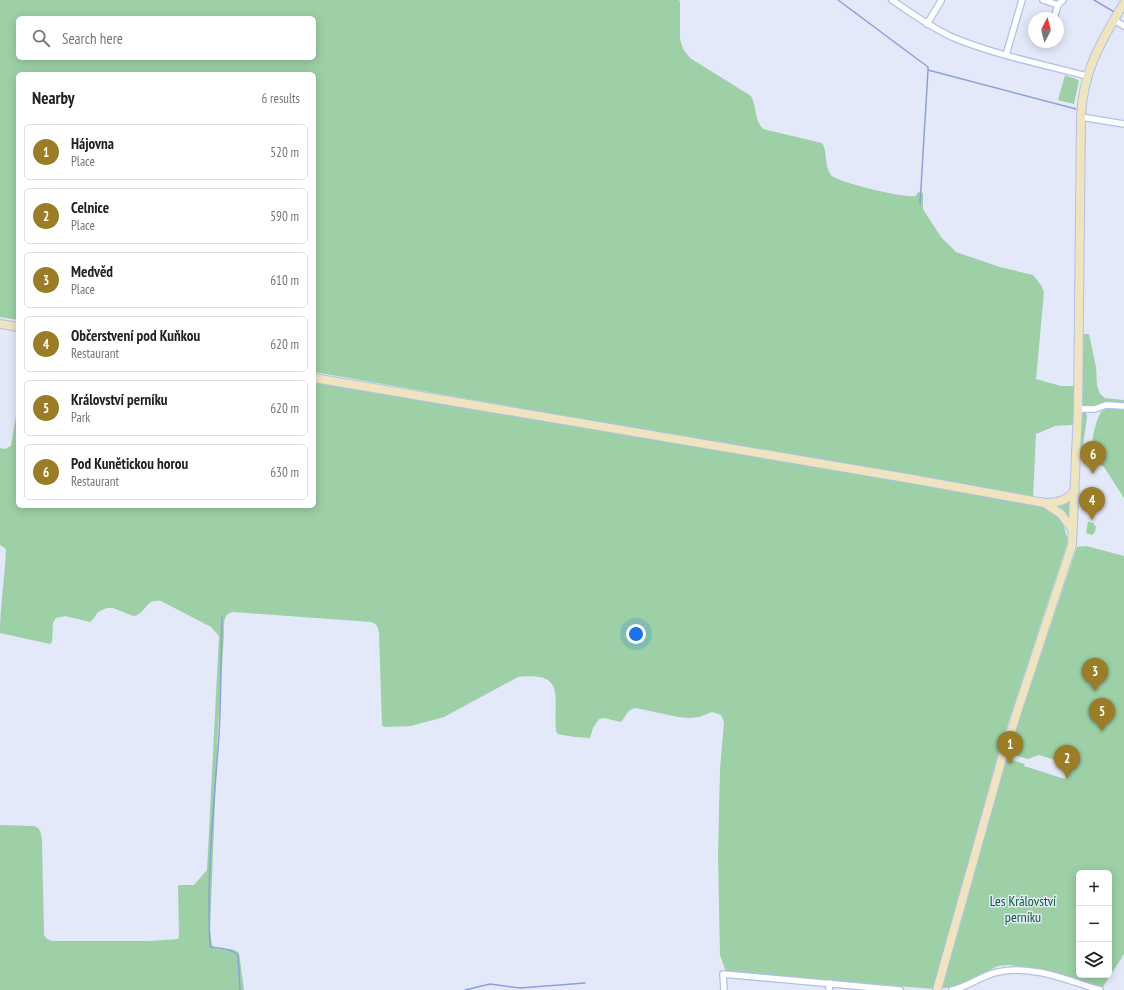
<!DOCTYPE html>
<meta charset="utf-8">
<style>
body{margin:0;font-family:"PT Sans Narrow",sans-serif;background:#f2f2f2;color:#202124}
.controls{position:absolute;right:12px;bottom:12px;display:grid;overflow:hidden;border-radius:6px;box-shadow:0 2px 10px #0003}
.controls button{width:36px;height:36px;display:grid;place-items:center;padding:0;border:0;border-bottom:1px solid #e0e0e0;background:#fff;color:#202124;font:20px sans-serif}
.compass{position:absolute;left:1028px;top:12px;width:36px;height:36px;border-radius:50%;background:#fff;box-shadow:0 2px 10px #0003;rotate:7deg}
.you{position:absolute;left:636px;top:634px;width:14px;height:14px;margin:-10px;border:3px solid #fff;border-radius:50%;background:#1a73e8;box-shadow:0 0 0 6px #1a73e833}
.badge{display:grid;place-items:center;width:26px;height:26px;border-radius:50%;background:#9a7d26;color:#fff;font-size:13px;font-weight:700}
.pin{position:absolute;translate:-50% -33px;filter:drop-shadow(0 1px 2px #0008)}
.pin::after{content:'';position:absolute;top:21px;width:14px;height:12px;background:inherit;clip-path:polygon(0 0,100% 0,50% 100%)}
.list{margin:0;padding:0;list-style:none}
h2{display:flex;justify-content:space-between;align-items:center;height:52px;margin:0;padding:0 16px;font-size:17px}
h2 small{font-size:13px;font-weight:400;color:#757577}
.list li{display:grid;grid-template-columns:26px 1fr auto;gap:12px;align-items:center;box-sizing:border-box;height:56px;margin:0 8px 8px;padding:0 8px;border:1px solid #e0e0e0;border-radius:6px}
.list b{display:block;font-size:15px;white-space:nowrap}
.list p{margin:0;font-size:13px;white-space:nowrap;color:#757577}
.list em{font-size:13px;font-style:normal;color:#757577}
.icon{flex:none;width:22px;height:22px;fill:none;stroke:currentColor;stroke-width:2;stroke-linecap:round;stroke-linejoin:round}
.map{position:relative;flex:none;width:1124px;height:990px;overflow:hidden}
.search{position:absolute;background:#fff;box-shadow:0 2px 10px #0003;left:16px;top:16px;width:300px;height:44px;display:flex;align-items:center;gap:10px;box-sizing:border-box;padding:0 14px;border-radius:6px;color:#757577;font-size:15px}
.panel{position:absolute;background:#fff;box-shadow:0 2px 10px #0003;left:16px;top:72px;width:300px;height:436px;border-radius:6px}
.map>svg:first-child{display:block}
.green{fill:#9dd0a6;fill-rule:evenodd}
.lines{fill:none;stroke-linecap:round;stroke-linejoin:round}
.stream{stroke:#8ba0dc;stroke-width:1.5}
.street-casing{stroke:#b3c0e5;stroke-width:8}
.secondary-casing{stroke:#b3c0e5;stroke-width:10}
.street{stroke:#fff;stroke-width:5.5}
.secondary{stroke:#efe4c0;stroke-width:8}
.labels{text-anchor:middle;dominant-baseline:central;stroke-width:3;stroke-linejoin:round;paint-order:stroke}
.park-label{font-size:14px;fill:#03652b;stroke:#e4e9f9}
</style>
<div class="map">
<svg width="1124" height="990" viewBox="0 0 1124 990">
<rect width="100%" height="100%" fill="#e4e9f9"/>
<path class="green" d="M0,0H679L680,2V39L683,49L690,58L751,96C757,107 754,119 763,129L822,143C828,152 824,166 831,175C836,182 907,199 916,196L918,192L923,193V209L941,237L956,252L1000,267L1033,275L1041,285L1044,292L1036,379L1061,386H1074L1073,425L1055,426L1036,434L1033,498L314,372V74H18V320L0,317ZM18,18H314V58H18Z
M1065,75L1076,79L1079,81L1074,104L1058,100Z
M1084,334H1089L1096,367L1097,385L1100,394L1105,398L1124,400V404L1106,403L1085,406L1081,404L1082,338Z
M314,382L906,482L1032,504L1053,510L1063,523L1068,541L998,754L934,989L726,972L720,955L718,855L720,769L724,722L721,715L712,712L699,717L689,718L678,717L636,708C626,710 627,715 621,722L604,718L599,719L593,728L590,738L574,737L558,734L556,731C553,696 567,672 518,677L444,717L411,726L384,727L382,725L379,633C378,627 377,624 371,622L233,612C222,614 224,626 224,635L218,726L210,930L212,945L215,948C223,950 234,947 239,953L244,990H0V825L34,826C41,827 41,835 42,841L44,935L47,939L53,941H150L178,939L179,935L178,886L180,885H194L207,870L219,636L211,627L161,601C144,598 147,614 133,616L113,608H107L98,612L94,618L90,622L65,616L56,618L53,623L52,642L50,644L0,633C0,605 5,577 6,549L0,545V448L5,449L11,446L18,404V506H314Z
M1105,408L1124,409V498L1104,467L1090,456C1092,444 1095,414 1105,408Z
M1082,413H1086L1087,417L1082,453L1080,451V418Z
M1072,500L1071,520L1064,512L1056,507L1064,504Z
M1088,522L1094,523V525L1096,526L1095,532L1092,535L1086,533Z
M1086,546L1124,556V954L1103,987L1044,970L1009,965L998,966L955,987L943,988L942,985L962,919L1006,760L1009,759L1025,764L1024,766L1065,779L1070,765L1039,755L1028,759L1008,753L1077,547ZM1079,873H1109V975H1079Z"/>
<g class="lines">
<path class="stream" d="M838,0L928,67V70L1076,109
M1094,0L1116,13
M920,204L928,70
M222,617C221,656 221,696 219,735C214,806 206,877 210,947C219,948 232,948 238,956L240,990
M465,990L490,984L520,988L585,983"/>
<defs>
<path id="street" d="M892,0C911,13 930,27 952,37C995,55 1042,64 1087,76
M1043,0L1058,5L1054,18
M1058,5L1063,0
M1114,20L1124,26
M927,24L941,1
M1006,55L1022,0
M1081,117L1124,124
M1078,409H1095L1106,405L1124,406
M724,990L723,974L900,990
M829,990L830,983
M952,990C968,987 982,975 998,972C1030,964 1070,981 1100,990"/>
<path id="secondary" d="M0,324L18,327
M314,378L906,478L1045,503C1057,503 1066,501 1075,491
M1046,504L1061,514L1072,529
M937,990L1003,755L1072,545L1078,409L1081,117C1083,70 1101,42 1124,3"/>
</defs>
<use href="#street" class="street-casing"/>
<use href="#secondary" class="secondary-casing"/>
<use href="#street" class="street"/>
<use href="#secondary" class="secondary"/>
</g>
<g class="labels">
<g class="park-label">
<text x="1023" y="901">Les Království<tspan x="1023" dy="16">perníku</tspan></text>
</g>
</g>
</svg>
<div class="controls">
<button>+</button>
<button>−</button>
<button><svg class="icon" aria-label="layers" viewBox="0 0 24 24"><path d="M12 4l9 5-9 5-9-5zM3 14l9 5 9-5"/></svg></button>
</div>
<svg class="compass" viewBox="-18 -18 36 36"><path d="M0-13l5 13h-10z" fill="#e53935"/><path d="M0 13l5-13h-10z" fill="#757577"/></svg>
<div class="you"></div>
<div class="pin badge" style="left:1010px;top:764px">1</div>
<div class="pin badge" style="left:1067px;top:778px">2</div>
<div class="pin badge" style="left:1095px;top:691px">3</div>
<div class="pin badge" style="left:1092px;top:520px">4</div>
<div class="pin badge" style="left:1102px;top:731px">5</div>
<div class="pin badge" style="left:1093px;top:474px">6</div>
<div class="search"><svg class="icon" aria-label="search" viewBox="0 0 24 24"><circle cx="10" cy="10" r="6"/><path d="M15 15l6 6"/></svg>Search here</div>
<section class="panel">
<h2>Nearby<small>6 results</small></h2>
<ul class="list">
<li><span class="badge">1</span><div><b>Hájovna</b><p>Place</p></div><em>520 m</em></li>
<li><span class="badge">2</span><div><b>Celnice</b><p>Place</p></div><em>590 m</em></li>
<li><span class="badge">3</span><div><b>Medvěd</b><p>Place</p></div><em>610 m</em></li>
<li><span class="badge">4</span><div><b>Občerstvení pod Kuňkou</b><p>Restaurant</p></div><em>620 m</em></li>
<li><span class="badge">5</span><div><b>Království perníku</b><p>Park</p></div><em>620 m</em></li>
<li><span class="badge">6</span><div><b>Pod Kunětickou horou</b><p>Restaurant</p></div><em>630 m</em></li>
</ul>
</section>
</div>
